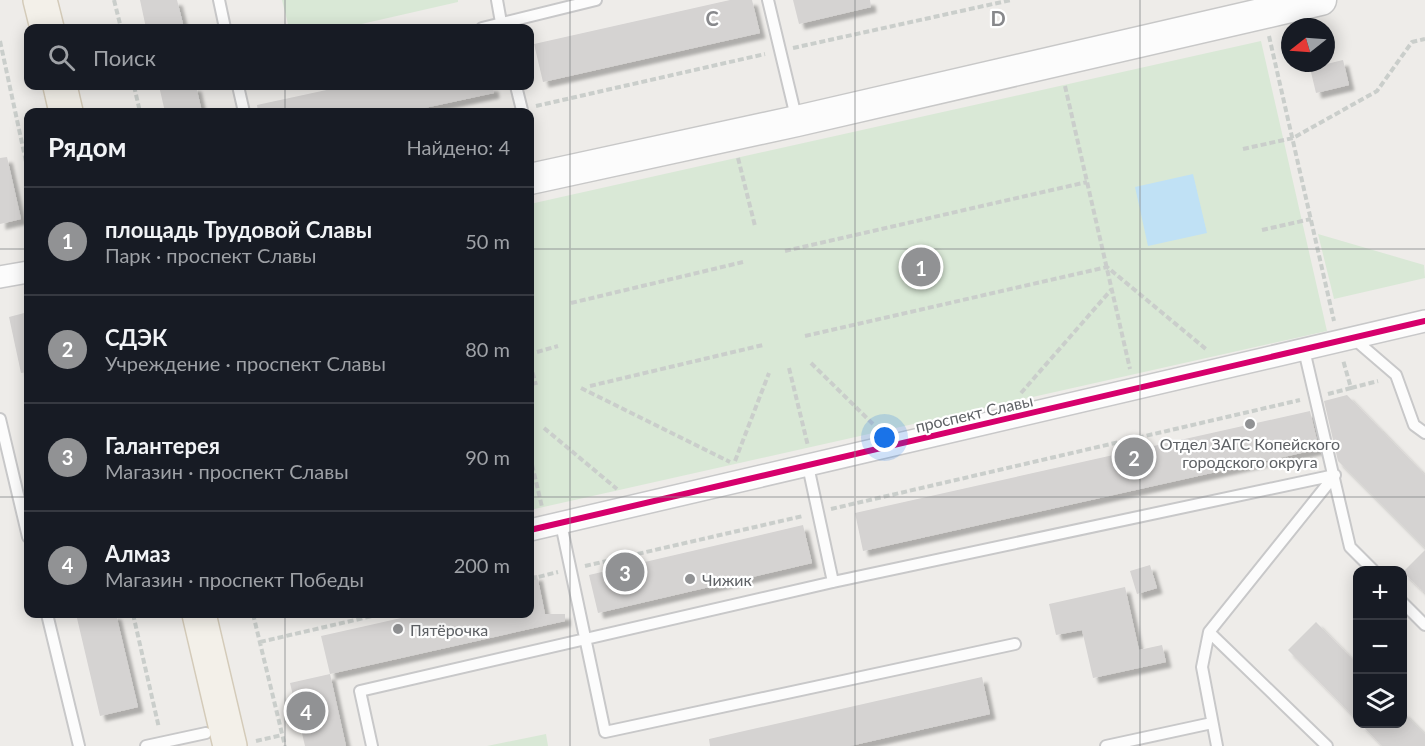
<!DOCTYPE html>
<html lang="ru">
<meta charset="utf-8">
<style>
body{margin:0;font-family:Lato,sans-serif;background:#242831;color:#f1f3f6}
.controls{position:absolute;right:18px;bottom:18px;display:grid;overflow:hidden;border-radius:12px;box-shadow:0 3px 15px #0003}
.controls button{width:54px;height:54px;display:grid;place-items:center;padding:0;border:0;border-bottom:2px solid #363941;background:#171b24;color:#f1f3f6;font:30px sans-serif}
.compass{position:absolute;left:1281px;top:18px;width:54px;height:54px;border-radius:50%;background:#171b24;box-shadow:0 3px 15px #0003;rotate:253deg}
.you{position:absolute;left:885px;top:438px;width:21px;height:21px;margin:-15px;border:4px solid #fff;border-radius:50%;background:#1a73e8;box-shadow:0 0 0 9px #1a73e833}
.badge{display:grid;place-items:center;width:39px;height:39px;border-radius:50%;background:#919294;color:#fff;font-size:20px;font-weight:700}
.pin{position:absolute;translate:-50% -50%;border:3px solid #fff;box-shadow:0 2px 6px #0006}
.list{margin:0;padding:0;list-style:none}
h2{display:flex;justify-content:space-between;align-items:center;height:78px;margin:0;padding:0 24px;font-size:26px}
h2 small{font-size:20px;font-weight:400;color:#9ea1a6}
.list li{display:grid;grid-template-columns:39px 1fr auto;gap:18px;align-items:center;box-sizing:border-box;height:108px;padding:0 24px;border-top:2px solid #363941}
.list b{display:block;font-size:22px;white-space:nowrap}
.list p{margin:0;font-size:20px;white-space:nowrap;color:#9ea1a6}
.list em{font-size:20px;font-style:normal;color:#9ea1a6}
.icon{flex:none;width:33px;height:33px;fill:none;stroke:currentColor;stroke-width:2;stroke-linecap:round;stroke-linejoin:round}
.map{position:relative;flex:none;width:1425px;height:746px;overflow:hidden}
.search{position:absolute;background:#171b24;box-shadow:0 3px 15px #0003;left:24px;top:24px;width:510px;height:66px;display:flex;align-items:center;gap:15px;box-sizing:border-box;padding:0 21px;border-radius:12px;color:#9ea1a6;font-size:22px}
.panel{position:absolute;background:#171b24;box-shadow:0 3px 15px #0003;left:24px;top:108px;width:510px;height:510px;border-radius:12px}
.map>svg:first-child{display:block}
.green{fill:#d9e8d6}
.water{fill:#c0e1f5}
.building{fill:#d5d3d2;filter:url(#shadow)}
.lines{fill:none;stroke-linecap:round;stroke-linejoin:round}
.lane-casing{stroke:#c8c8c9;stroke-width:14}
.street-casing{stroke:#c8c8c9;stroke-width:24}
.secondary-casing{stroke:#c8c8c8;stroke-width:33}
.primary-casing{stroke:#d4cbb9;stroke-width:36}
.path{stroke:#cacecb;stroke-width:4;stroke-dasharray:6 3;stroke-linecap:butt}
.lane{stroke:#fcfcfc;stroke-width:10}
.street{stroke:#fcfcfc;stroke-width:21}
.secondary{stroke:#fcfcfc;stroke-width:30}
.primary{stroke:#f3f0e9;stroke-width:33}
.cycleway-casing{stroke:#fff;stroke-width:10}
.cycleway{stroke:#d6006c;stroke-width:6}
.grid{fill:none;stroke:#87888b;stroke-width:1.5;stroke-opacity:0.55}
.poi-dot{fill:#919294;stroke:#fff;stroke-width:2}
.labels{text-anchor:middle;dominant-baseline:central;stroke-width:4.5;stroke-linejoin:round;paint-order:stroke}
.street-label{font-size:16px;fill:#5f6266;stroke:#fff}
.poi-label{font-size:16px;fill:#5f6266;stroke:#fff;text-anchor:start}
.grid-label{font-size:20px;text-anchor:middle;font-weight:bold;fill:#87888b;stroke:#fff;stroke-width:4.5;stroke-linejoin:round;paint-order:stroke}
</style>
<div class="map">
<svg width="1425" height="746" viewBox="0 0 1425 746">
<defs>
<filter id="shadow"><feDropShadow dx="5.5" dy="5.5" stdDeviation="1.5" flood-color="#0004"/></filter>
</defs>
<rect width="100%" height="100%" fill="#eeece9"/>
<path class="green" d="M282,0H458V2L344,28H289Z
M1261,41L1327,331L530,510V204Z
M1318,234L1424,265L1425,278L1334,299Z
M546,734L548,746H487Z"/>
<path class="water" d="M1193,174L1207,233L1148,246L1135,187Z"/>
<path class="building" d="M140,0H177L184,28H146Z
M730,0H752L760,33L543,82L534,44Z
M793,0H870L871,7L799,24Z
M1343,60L1349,85L1316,93L1310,68Z
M159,86H196L202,112H165Z
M345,86H493L494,93L406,112H258L257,105Z
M7,157L21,219L0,224V158Z
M28,312V372L21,373L9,317Z
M1347,395L1425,475V548L1338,461L1324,401Z
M1310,411L1319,449L863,551L855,513Z
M803,525L812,563L598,613L589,575Z
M1425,550V593L1403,572Z
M1150,565L1157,588L1137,594L1130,571Z
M537,575L545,614H565V621L330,674L321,636L419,614H530V576Z
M1125,587L1139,650L1162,645L1166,662L1093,678L1082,630L1056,635L1049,604Z
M76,614H116L138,707L100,716Z
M1316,622L1358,665V721L1288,650Z
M330,674L346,746H305L290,683Z
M982,677L990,714L850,746H710L709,739Z
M1402,711L1425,734V746H1382L1360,723H1402Z"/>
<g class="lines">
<defs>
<path id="lane" d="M219,0L225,28
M497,0L502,28
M768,0L797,121
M482,28L596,0
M238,86L244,112
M516,86L522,110
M1353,338L1396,375L1414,425L1425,433
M1304,350L1350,547L1373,570
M0,419L28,537
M808,466L833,582
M561,524L605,732L1015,644
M1402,602L1425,625
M47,614L79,746
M1209,632L1327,746
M146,746L206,733
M372,746L360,691L833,582L1335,475
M1106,746L1212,723
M1217,746L1202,667L1209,632L1335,475"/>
<path id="street" d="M0,277L28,272
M530,530L1425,321"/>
<path id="secondary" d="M530,179L797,121L1321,0"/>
<path id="primary" d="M40,0L47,28
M60,86L66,112
M199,614L230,746"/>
</defs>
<use href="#lane" class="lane-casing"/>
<use href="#street" class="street-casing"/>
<use href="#secondary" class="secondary-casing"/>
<use href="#primary" class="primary-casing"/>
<path class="path" d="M114,0L121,28
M1269,36L1334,321
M0,41L28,171
M793,48L1011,0
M134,86L140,112
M1065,86L1130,369
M536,106L765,54
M1243,149L1293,138L1377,91L1412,42L1425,39
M738,158L755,226
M1262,230L1311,219
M785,251L1087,182
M571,303L743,262
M805,336L1107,267L1207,350
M537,352L558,346
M811,363L877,428
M530,364L536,385
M789,368L808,446
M590,386L763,345
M581,388L730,462
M1351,388L1378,381
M1021,393L1111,290
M1328,394L1351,388L1343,360
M544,428L617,489
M530,456L542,507
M735,461L769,373
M831,509L1300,400
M585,566L803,516
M530,579L558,572
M133,614L159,728
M253,614L285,746
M260,642L381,614
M256,741L282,735"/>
<use href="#lane" class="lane"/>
<use href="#street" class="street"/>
<use href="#secondary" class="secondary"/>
<use href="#primary" class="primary"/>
<defs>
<path id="cycleway" d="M530,530L1425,321"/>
</defs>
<use href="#cycleway" class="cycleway-casing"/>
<use href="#cycleway" class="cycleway"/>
</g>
<path class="grid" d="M285,0V28M570,0V746M855,0V746M1140,0V746M285,86V112M0,249H28M530,249H1425M0,497H28M530,497H1425M285,614V746"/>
<g class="poi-dot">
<circle cx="1250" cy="424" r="6"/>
<circle cx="690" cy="579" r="6"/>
<circle cx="398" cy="629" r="6"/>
</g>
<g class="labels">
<g class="street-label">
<text transform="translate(974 413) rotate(-13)">проспект Славы</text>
</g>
<g class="poi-label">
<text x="1250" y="443" text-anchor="middle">Отдел ЗАГС Копейского<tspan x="1250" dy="18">городского округа</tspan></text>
<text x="702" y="579">Чижик</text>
<text x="410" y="629">Пятёрочка</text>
</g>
</g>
<g class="grid-label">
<text x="712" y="26">C</text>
<text x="998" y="26">D</text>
</g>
</svg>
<div class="controls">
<button>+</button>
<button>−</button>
<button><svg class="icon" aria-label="layers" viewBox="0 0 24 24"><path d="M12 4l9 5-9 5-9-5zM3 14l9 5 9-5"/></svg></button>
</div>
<svg class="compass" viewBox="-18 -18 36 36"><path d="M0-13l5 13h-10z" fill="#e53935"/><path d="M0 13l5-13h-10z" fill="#9ea1a6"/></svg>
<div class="you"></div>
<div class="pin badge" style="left:921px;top:267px">1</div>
<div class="pin badge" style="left:1134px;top:457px">2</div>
<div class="pin badge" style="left:625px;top:572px">3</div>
<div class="pin badge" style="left:306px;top:711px">4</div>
<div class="search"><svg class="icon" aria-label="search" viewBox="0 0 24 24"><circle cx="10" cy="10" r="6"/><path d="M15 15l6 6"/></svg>Поиск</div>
<section class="panel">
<h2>Рядом<small>Найдено: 4</small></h2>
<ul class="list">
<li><span class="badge">1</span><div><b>площадь Трудовой Славы</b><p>Парк · проспект Славы</p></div><em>50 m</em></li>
<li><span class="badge">2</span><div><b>СДЭК</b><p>Учреждение · проспект Славы</p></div><em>80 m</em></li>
<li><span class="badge">3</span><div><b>Галантерея</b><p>Магазин · проспект Славы</p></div><em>90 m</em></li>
<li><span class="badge">4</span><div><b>Алмаз</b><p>Магазин · проспект Победы</p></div><em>200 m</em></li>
</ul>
</section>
</div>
